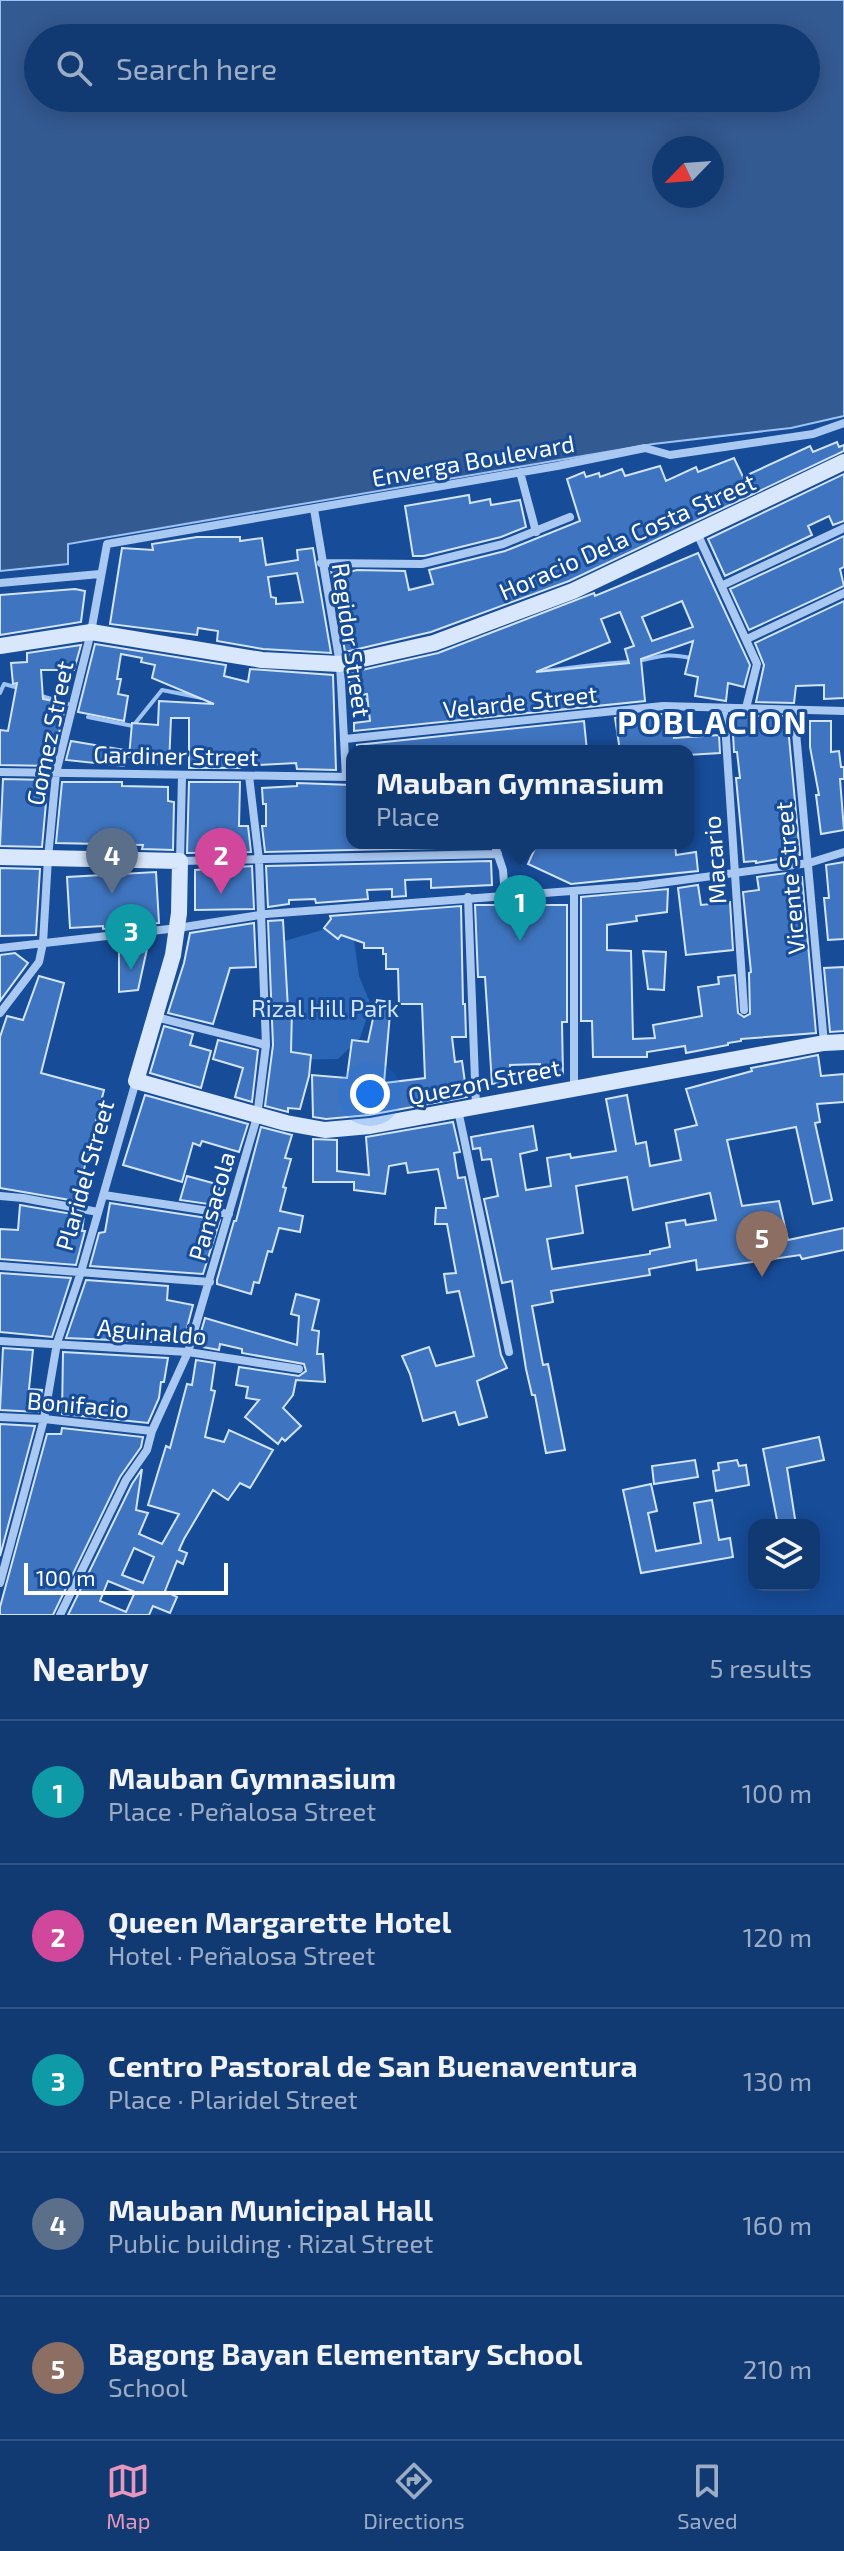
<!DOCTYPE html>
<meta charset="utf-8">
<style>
body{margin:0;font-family:"Exo 2",sans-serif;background:#1e447a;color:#f1f3f6}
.controls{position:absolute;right:24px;bottom:24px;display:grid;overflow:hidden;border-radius:16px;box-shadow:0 4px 20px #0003}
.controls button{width:72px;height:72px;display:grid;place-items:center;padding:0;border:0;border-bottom:2px solid #305384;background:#113972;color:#f1f3f6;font:40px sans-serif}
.compass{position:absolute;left:652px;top:136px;width:72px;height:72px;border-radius:50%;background:#113972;box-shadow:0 4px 20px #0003;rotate:245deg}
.scale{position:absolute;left:24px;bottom:20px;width:204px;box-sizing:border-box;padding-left:8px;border:4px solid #fff;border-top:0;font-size:22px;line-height:28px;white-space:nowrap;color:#fff;-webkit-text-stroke:6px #174c98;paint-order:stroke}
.you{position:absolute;left:370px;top:1094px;width:28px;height:28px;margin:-20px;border:6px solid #fff;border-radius:50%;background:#1a73e8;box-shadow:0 0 0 12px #1a73e833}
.badge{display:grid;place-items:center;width:52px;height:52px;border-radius:50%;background:#e797bd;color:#fff;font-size:26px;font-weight:700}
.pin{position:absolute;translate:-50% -66px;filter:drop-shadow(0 2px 4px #0008)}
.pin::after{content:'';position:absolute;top:42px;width:28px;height:24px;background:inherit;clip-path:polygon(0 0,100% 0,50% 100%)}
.popup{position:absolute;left:346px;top:745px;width:348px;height:104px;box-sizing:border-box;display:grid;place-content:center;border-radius:16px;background:#113972;filter:drop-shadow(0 2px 6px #0005);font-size:26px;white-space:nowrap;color:#9cacc4}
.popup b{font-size:30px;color:#f1f3f6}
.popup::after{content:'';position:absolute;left:50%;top:100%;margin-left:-16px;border:16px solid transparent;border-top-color:#113972}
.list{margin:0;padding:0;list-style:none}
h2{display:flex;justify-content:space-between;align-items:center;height:104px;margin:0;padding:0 32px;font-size:34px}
h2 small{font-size:26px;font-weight:400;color:#9cacc4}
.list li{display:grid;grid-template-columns:52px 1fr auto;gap:24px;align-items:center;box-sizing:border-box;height:144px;padding:0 32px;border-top:2px solid #305384}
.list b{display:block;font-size:30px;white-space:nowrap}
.list p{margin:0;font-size:26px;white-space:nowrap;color:#9cacc4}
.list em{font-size:26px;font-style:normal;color:#9cacc4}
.icon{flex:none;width:44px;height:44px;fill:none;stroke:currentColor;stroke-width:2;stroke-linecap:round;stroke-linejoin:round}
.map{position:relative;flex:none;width:844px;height:1615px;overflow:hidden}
.search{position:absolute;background:#113972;box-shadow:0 4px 20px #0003;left:24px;right:24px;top:24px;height:88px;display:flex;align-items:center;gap:20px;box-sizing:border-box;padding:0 28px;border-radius:44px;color:#9cacc4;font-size:30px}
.sheet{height:824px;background:#113972}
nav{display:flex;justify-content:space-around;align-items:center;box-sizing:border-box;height:112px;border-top:2px solid #305384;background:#113972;font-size:22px;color:#9cacc4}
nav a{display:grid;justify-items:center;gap:4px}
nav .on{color:#e797bd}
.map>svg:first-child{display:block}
.green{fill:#2a65b6}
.water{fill:#345a92;stroke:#9dc3f4;stroke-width:2;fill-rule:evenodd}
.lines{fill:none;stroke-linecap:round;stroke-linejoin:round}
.stream{stroke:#9dc3f4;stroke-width:4}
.building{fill:#3f75c0;stroke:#d2e4fc;stroke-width:2;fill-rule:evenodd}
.street{stroke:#aac9f2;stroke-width:8}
.secondary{stroke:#d9e7fc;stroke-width:16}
.labels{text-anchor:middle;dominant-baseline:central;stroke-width:6;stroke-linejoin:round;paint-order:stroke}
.street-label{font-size:24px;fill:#fff;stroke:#174c98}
.park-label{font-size:24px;fill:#d2e4fc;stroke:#174c98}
.district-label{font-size:32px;font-weight:bold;letter-spacing:2px;fill:#fff;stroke:#174c98}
</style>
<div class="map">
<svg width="844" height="1615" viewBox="0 0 844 1615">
<rect width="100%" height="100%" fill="#174c98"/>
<path class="green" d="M336,926H352L359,976L371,1005L360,1038L338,1059L287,1060L274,944Z"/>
<path class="water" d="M0,0H844V416L791,428L653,444L68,544V564L0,571ZM38,38H806V98H38ZM664,148H712V196H664Z"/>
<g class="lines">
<path class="stream" d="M546,671C574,667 600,664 628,662C656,660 660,651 691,658
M0,693L4,684L19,688
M38,695L68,704
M358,701L371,699
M88,717L133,726L162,690L202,698"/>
</g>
<path class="building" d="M837,442L839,447L844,445V451L569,581L431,632L345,652L331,570H344L345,573L357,570L405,571L409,590L433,584L429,570L505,551L580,521L567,479L584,472L586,477L599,473L600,477L622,469L625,476L660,466L666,481L696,467L698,472L734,458L743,477L810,446L813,452Z
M844,474V521L833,525L829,516L808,526L812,535L725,576L708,539Z
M469,495L470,503L490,499L491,505L520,500L526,527L501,537L424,556H413L405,506Z
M844,536V567L840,569L844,586L749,630L730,589Z
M197,537H240V541L262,538L266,565L298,560L297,550L313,548L331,653L263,649L217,641L218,631L198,628L197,635L110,624L122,548L153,550L152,544ZM297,573L303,602L276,604V598L271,597L268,577Z
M698,553L750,665L744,687L728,683L726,701L695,696L698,677L685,674L693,641L641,659L645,701L354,731V723L370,721L367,694L351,697L348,673L438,653L594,593L595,596ZM682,601L693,627L652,641L642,617ZM620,612L634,646L625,649L629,663L536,672L610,642L601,619Z
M75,589L85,591L81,622L0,635V595Z
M844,601V698L824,699V685L796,686L794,703L756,702L764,665L755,643Z
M95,644L226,665L224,676L248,682L250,669L333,675L336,770L297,769L296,763L241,766V768H189V718H171L169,765L156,764V760L129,757L132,723L158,725L159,701L214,704L152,678L155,665L141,662L142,658L121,654L117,679H121L118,694L128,696L124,721L78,712Z
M81,645L74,670H41L43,699L53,701L52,705L65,708L51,766L0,765V730L8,731L17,683L13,684L11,663L27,662V653Z
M672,713L674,738L719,735L720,753L688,755V751H620L615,718Z
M732,716H787L800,855L756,863V861L744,862L736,778H740L737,752H734Z
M584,721L587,751H528V749L357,751V745Z
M810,721H831V752L839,751L841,767H844V779H840L844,830L821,834L816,795H819L810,747Z
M71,741L125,750L124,766L66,760Z
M3,779L48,780L42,847L0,846Z
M62,782H122V786L168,787V801L174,802L173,850L142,849L143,845L56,843Z
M189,782H240L239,826H248L251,852L187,853Z
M297,783L352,785L351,843H481L480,847L265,852L262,826H266V804H263L262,788L297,786Z
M509,843H675L676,855L696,852L698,871L571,884L528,864L536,846L515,855Z
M491,861L492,885L431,888V879L405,880L406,896L392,897V889L367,890L368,899L316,903L315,899L289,900V904L268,907L266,866Z
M844,862V939L828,940L824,898H829L826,865Z
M252,866L254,909L195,910V870Z
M0,868L40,869L36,935L0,936Z
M156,872L159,923L126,924V927L103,929V926L70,928L67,877Z
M786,873L787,878L802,877L816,1033L741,1039V1041L728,1043V1045L686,1053L685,1046L647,1052V1057H593L592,1021H581V897L668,889L667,912L636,916L637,921L607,925V950L631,951L633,1039L655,1038L653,1025L702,1016L698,987L719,984L718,977L735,975L738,1013L744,1017L750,1014L749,973L751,972L743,892L759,890L757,877Z
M698,885L701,905L730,902L733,950L686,955L678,888Z
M475,905H567V1022H562L563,1076H541L540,1064L510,1065L511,1082L492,1084L485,977H478Z
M461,906L463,1004H465L466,1037H452L455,1062L462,1061L467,1097L369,1115L326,1119L313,1117L312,1075L347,1078L352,1040L368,1042L377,1000L391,1002L384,1083L425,1078L422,1004H399L398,969H386V954H383V948H364V943L341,935L338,939L324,928L331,919L330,916Z
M283,920L288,1009H292L291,1052L311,1055L309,1076L300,1109L288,1108V1112L265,1106L273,1045L268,921Z
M254,923L256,967L230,968L213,1024L168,1013L184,963L190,933Z
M147,949L138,990L119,992V950Z
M643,951L666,952L664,990L648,989Z
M15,953L28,963L0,1001V955Z
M844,967V1031L830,1032L824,968Z
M39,976L64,983L41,1073L104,1090L76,1201L0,1188V1037L7,1016L23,1020Z
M164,1026L193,1034L190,1045L211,1051L201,1088L150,1073Z
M218,1040L258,1050L252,1102L235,1097L243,1068L213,1059Z
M818,1055L821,1076L844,1074V1102L817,1104L820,1122L815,1123L832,1200L813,1204L796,1127L727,1140L742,1206L779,1201L788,1240L844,1228V1250L802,1259L800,1255L697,1270L696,1260L649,1269L650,1275L551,1291L553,1302L532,1306L543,1365L548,1364L565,1450L546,1453L535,1395H532L526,1369L512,1281L502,1283L484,1199L498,1196L491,1159L482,1160L480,1148L473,1149L471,1137L533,1126L537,1150L520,1154L526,1190L551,1186L547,1158L570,1154L571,1158L616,1151L606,1099L627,1095L636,1144L646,1142L650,1166L681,1160L675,1130L697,1125L686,1089L752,1071L751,1068ZM627,1177L633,1210L710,1193L716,1220L686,1225L685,1220L666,1223L670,1247L650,1251V1254L552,1269L547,1239L583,1233L576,1186Z
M145,1095L248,1124L239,1152L202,1141L200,1146L193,1143L182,1182L123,1165Z
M453,1122L460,1152L454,1153L458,1178L465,1177L501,1355L507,1368L477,1381L487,1417L459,1425L455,1412L423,1421L410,1374L402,1356L429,1347L436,1366L474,1356L459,1291L447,1293L444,1274L456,1273L447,1224H435L436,1208H446L438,1169L408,1173L406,1163L389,1166L385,1194L354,1190V1182H313V1139L337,1140V1171L369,1175L366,1137Z
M261,1127L292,1135L285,1158L291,1159L283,1187L286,1188L280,1211L303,1216L300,1232L279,1228L272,1252L268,1251L259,1283L254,1282L251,1294L217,1284V1280L234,1221H236Z
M187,1176L220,1185L215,1205L180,1200Z
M110,1203L220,1220L203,1274L90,1266L99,1233L105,1232Z
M20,1205L84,1216L82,1231H85L76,1265L0,1259V1229L18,1230Z
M0,1273L71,1278L52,1337L0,1332Z
M86,1280L168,1286L167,1300L193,1305L183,1343L66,1338Z
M296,1294L319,1300L312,1330L319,1331L317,1354H323L325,1382L296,1380L293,1395L283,1408L301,1426L285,1441L282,1438L278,1444L245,1417L259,1400L246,1398L248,1387L236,1385L239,1367L299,1376L306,1371L304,1364L242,1353V1349L220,1344L219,1350L197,1346L205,1318L297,1345L299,1316L291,1314Z
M3,1348L33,1350L29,1389L42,1390L38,1412L0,1410Z
M63,1352L168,1358L164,1382H161L159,1398L148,1423L62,1414Z
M196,1360L215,1363L211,1390L215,1391L205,1437L224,1442L229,1430L273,1450L250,1488L240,1483L228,1500L213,1490L184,1539L179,1550L187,1553L183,1564L177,1561L165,1591L177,1597L170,1613L153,1606L149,1615H68L132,1484L142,1469L136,1510L148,1513L139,1534L162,1544L179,1514L148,1505L166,1446L170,1448L187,1384L192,1385ZM134,1548L154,1557L143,1583L122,1575ZM108,1581L135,1592L126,1612L100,1601Z
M0,1424L35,1426L0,1556Z
M62,1428L143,1437L141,1447L120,1477L53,1615H0V1607L47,1434H61Z
M819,1437L824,1460L787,1468L796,1525H778L763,1449Z
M695,1460L698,1477L654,1484L652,1466Z
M737,1460L739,1466L746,1465L749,1485L716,1491L713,1471L719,1470L718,1463Z
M651,1484L657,1511L648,1513L656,1551L701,1543L694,1503L712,1500L719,1540L730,1538L733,1557L641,1573L623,1490Z"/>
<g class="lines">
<path class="street" d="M520,472L536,532
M314,509L340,664L346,777
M697,533L757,664L746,708
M321,563L422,564L503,544L570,517
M0,583L100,574
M723,585L844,528
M747,639L844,593
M724,708L744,1010
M794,710L824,1043
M345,739L663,706L844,711
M0,772L352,777
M182,776L180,861L498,854
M494,843L503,870L505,896
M468,897L476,1106
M0,948L178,928L266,914L638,886L809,863L844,852
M0,1013L39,962L43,943L48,858L56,773L91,632L107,544L557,466L645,448L670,455L813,434L844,423
M156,1017L266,1045
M574,1088V892
M458,1110L509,1352
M104,1195L229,1214
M0,1196L23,1198L98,1212
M0,1266L210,1282
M0,1341L188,1352L299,1369
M0,1417L44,1419L152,1431
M0,1583L44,1419L57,1343L81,1272L136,1081
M60,1615L126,1480L147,1450L152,1431L188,1352L257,1117L266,1045L259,860L249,776"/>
<path class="secondary" d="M0,646L91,632L262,660L340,664L434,643L573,591L844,462
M0,857L180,861L179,913L173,955L136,1081L286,1123L325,1130L370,1126L824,1043L844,1042"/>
</g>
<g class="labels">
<g class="street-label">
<text transform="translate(473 460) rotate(-10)">Enverga Boulevard</text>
<text transform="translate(627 536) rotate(-24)">Horacio Dela Costa Street</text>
<text transform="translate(352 640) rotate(82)">Regidor Street</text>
<text transform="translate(520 701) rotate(-6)">Velarde Street</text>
<text transform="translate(49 733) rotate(-78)">Gomez Street</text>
<text transform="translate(176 755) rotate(1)">Gardiner Street</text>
<text transform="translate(714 860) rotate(-94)">Macario</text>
<text transform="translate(789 878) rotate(-95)">Vicente Street</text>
<text transform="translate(484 1081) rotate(-11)">Quezon Street</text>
<text transform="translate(84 1175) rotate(-74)">Plaridel Street</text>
<text transform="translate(211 1206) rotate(-74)">Pansacola</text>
<text transform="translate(152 1331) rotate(5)">Aguinaldo</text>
<text transform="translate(78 1404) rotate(5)">Bonifacio</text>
</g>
<g class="park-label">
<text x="325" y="1007">Rizal Hill Park</text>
</g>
<g class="district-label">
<text x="713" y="721">POBLACION</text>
</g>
</g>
</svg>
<div class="controls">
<button><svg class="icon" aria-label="layers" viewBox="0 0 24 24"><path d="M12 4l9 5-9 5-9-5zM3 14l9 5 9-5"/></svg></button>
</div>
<svg class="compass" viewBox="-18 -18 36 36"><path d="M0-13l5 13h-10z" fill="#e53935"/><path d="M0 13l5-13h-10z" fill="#9cacc4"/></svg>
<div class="scale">100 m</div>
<div class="you"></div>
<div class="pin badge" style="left:520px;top:941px;background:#0f9aa8">1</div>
<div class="popup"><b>Mauban Gymnasium</b>Place</div>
<div class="pin badge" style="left:221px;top:894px;background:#d1479c">2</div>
<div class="pin badge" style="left:131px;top:970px;background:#0f9aa8">3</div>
<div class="pin badge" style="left:112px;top:894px;background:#5c6f8a">4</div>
<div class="pin badge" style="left:762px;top:1277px;background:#8d6e63">5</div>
<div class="search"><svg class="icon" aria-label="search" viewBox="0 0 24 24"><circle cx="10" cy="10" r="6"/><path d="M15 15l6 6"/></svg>Search here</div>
</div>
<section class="sheet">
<h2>Nearby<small>5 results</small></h2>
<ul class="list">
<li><span class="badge" style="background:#0f9aa8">1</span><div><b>Mauban Gymnasium</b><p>Place · Peñalosa Street</p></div><em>100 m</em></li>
<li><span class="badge" style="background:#d1479c">2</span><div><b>Queen Margarette Hotel</b><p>Hotel · Peñalosa Street</p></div><em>120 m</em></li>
<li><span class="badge" style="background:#0f9aa8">3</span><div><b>Centro Pastoral de San Buenaventura</b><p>Place · Plaridel Street</p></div><em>130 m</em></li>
<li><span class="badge" style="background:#5c6f8a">4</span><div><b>Mauban Municipal Hall</b><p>Public building · Rizal Street</p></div><em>160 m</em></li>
<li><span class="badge" style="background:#8d6e63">5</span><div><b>Bagong Bayan Elementary School</b><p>School</p></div><em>210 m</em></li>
</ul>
</section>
<nav>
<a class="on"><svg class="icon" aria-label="map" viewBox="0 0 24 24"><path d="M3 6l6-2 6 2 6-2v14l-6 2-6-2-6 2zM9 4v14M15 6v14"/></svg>Map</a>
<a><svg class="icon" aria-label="directions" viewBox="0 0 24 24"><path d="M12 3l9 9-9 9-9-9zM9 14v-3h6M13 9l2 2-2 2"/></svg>Directions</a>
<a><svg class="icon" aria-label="saved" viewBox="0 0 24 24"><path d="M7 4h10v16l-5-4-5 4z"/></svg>Saved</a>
</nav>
